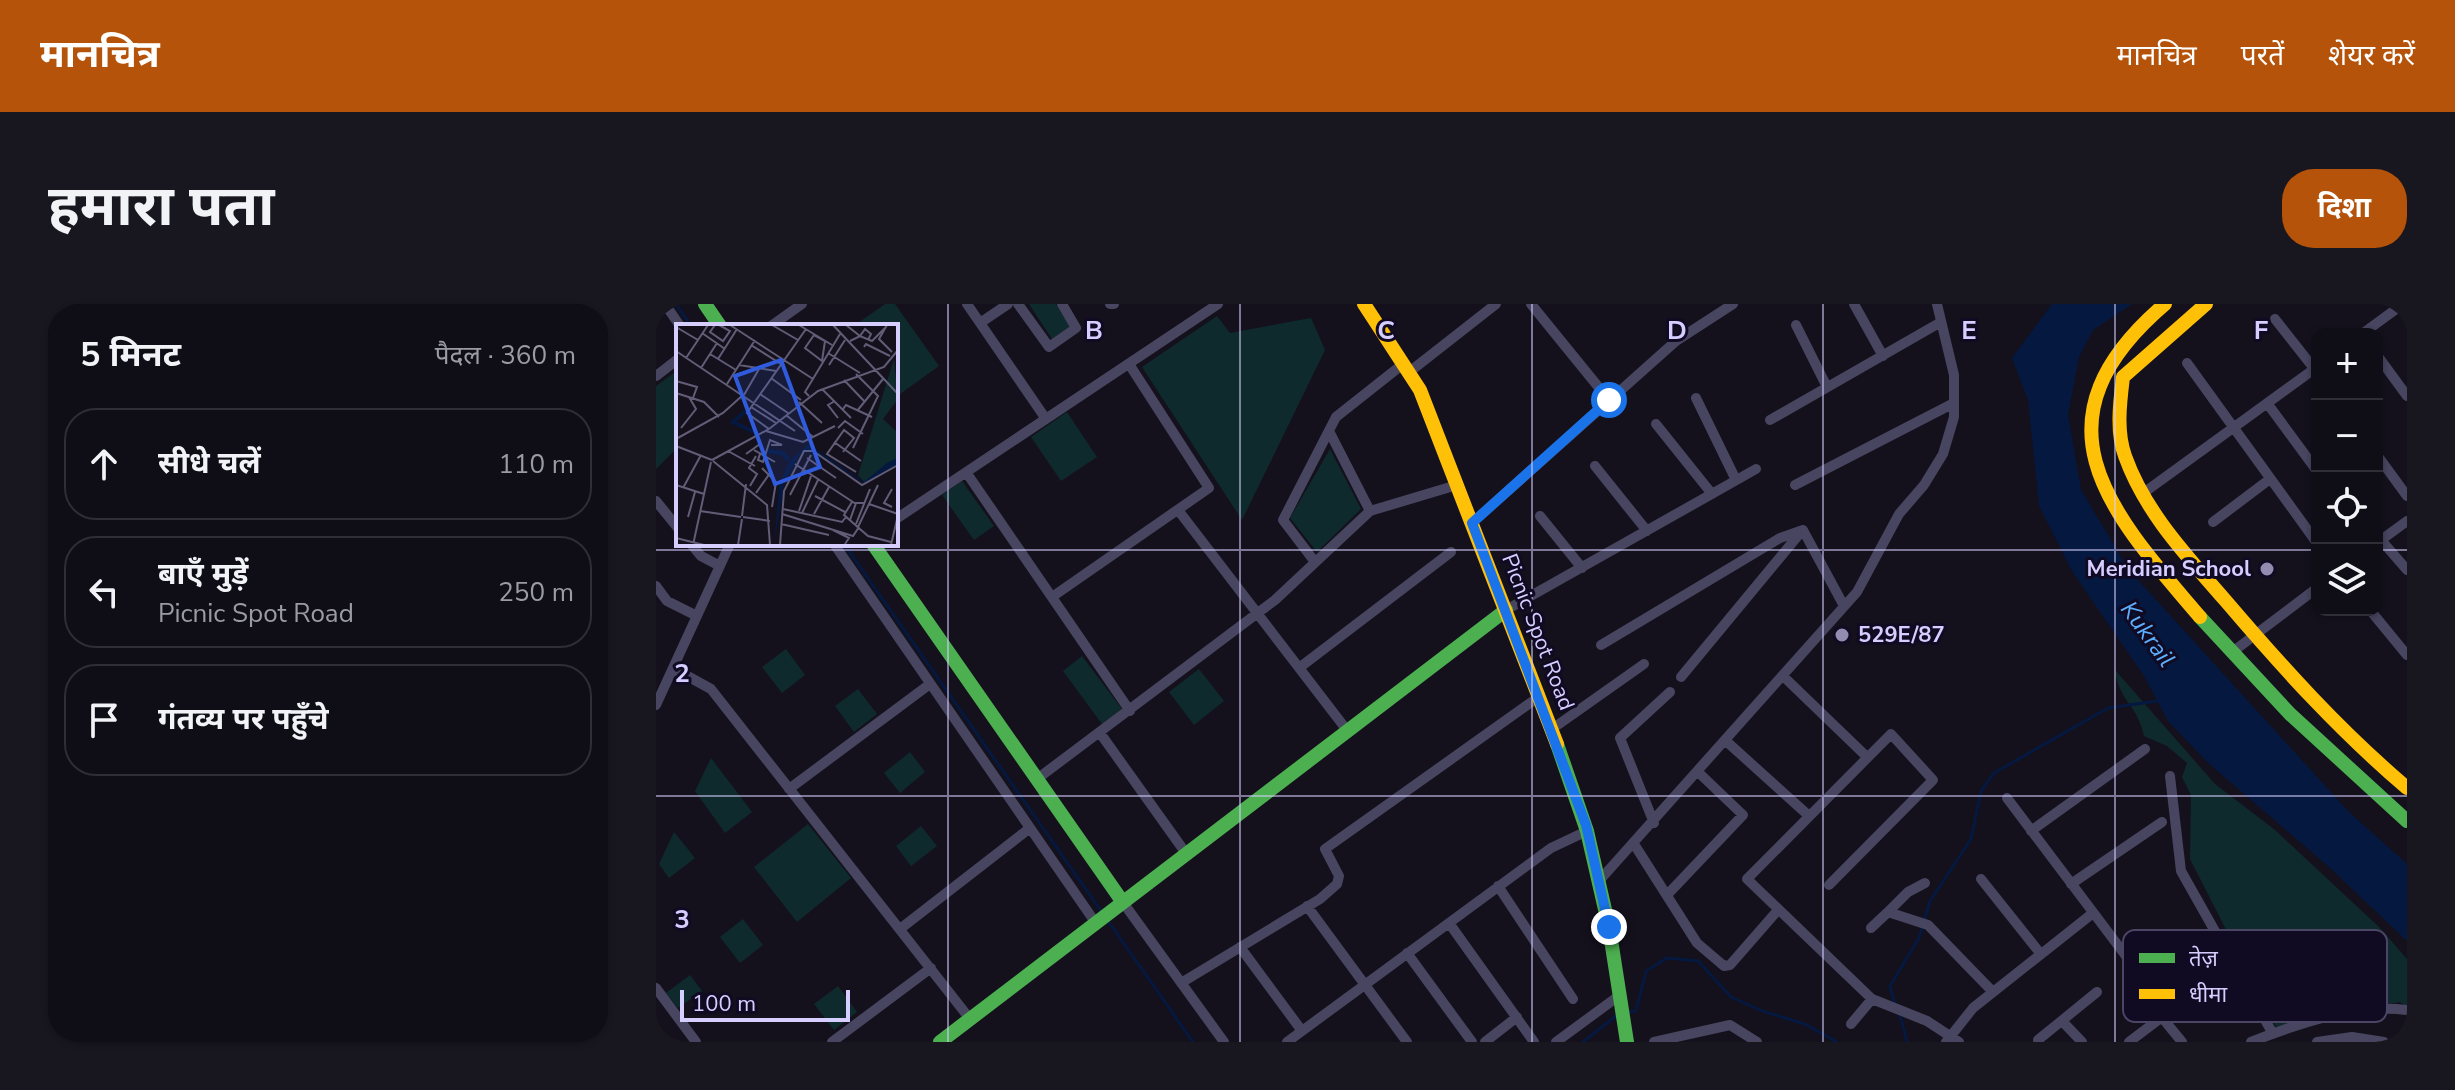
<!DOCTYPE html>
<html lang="hi">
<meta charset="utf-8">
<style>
body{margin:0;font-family:"Nunito Sans","Noto Sans Devanagari",sans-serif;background:#18161f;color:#f1f3f6}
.controls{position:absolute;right:24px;top:24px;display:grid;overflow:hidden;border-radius:16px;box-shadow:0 2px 6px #0004}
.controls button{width:72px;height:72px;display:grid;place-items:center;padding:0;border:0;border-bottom:2px solid #2f2d35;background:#0f0d16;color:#f1f3f6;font:40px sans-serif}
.scale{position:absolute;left:24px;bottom:20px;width:170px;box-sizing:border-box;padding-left:8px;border:4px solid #d5ceff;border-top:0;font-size:22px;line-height:28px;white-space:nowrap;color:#d5ceff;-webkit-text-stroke:6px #100b23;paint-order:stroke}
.stop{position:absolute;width:24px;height:24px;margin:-18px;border:6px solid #1a73e8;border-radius:50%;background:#fff}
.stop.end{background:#1a73e8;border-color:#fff;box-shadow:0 2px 8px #0008}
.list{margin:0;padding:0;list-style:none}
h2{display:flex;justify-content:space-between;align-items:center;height:104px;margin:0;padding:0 32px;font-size:34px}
h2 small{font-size:26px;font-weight:400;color:#9b9ca1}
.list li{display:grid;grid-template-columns:52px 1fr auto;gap:24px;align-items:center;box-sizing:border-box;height:112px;margin:0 16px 16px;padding:0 16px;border:2px solid #2f2d35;border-radius:32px}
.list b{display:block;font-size:30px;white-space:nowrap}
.list p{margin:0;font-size:26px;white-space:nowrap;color:#9b9ca1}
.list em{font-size:26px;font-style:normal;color:#9b9ca1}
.icon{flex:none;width:44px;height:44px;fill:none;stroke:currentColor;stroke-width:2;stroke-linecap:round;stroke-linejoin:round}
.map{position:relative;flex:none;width:1751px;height:738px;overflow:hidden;border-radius:32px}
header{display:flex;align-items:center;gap:48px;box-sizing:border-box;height:112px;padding:0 40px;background:#b45309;color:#fff}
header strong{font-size:38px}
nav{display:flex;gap:44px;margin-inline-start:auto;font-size:28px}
.intro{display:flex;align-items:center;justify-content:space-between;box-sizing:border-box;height:192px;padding:0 48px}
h1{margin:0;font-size:56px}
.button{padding:20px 36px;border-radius:32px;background:#b45309;color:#fff;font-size:28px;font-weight:700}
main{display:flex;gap:48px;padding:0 48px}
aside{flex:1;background:#0f0d16;border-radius:32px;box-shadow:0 2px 6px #0004}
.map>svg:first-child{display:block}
.green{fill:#0f2a2c}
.water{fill:#051840}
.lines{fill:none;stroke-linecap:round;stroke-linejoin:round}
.stream{stroke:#051840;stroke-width:3}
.street{stroke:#47455f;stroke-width:10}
.fast{stroke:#4caf50;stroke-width:14}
.slow{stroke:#ffc107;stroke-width:14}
.route{stroke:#1a73e8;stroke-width:10}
.grid{fill:none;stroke:#d5ceff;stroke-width:2;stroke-opacity:0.55}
.poi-dot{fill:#918cb0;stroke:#100b23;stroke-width:3}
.labels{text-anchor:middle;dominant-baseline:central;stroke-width:6;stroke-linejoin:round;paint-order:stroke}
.poi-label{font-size:22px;font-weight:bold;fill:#d5ceff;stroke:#100b23;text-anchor:end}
.street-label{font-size:22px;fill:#d5ceff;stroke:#100b23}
.water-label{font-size:24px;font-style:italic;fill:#5caeff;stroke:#100b23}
.inset-river{fill:none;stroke:#051840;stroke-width:4}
.inset-road{fill:none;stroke:#615d77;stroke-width:2}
.view{fill:#2f5bdc;fill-opacity:0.15;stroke:#2f5bdc;stroke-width:4}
.inset-edge{fill:none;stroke:#d5ceff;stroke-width:4}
.key{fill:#100b23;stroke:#4b4665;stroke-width:2}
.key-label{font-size:22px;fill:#d5ceff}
.grid-label{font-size:26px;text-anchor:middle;font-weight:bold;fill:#d5ceff;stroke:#100b23;stroke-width:6;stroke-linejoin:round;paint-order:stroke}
</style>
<header>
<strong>मानचित्र</strong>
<nav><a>मानचित्र</a><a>परतें</a><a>शेयर करें</a></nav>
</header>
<div class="intro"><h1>हमारा पता</h1><a class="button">दिशा</a></div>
<main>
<aside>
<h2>5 मिनट<small>पैदल · 360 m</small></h2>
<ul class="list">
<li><svg class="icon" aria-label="ahead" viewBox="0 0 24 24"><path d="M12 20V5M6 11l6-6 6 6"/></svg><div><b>सीधे चलें</b></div><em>110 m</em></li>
<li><svg class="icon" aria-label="left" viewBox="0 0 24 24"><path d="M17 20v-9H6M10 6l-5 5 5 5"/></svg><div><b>बाएँ मुड़ें</b><p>Picnic Spot Road</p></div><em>250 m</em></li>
<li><svg class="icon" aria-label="arrive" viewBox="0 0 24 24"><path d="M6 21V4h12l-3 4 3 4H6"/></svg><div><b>गंतव्य पर पहुँचे</b></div></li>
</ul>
</aside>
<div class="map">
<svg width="1751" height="738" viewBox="0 0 1751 738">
<rect width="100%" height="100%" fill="#14111d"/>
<path class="green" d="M229,0H239L283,62L244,90L240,84V22H198Z
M373,0H400L414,22L396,35Z
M561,12L574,29L655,14L669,46L586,216L486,63Z
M22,66V143L0,165V82Z
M411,108L441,153L405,177L375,133Z
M674,145L705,205L661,248L634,214Z
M306,177L338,222L318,236L286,191Z
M130,345L149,371L126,389L106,363Z
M426,352L466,405L446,420L407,367Z
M543,365L568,397L538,421L513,388Z
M1459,366L1559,480L1619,526L1723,623L1751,655V703L1744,698L1671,710L1620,723L1534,555L1535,491L1526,473L1531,459L1511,442L1488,432C1481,399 1463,398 1459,366Z
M202,385L221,410L198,428L179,402Z
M254,448L269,468L244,489L228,469Z
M55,454L96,508L69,529L39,487Z
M152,520L195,574L141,618L98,563Z
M265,522L281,542L255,562L240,542Z
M18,528L39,554L13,574L3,560Z
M87,615L107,641L84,659L64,633Z
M34,671L46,687L22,704L10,689Z
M182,682L201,708L178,726L158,700Z"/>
<path class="water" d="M1396,0H1476L1437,26L1423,53L1412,111L1425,186L1473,266L1693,508L1751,560V637L1674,564L1551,458L1512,417L1488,372L1416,267L1383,202L1372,96L1356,54Z"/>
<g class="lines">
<path class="stream" d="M20,0L35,22
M188,240L445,607
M452,617L537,738
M1239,701L1234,682L1263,634L1274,597L1315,535L1325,487L1338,469L1452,404L1501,397
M973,708L980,707L990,667L1011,654L1042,657L1075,693L1109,708L1149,720L1181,738
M1244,711L1251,738
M927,738L961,711"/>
<path class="street" d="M9,0L24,22
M311,0L390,115
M362,0L393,43L420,24L406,0
M454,0H458
M875,0L953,96
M1198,0L1227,52
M1619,15L1660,67
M324,19L352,0
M1140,21L1171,83
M115,22L146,0
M1706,30L1747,0
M1721,51L1751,92
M1531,59L1661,239
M752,69L840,0
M0,72L22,55
M1040,94L1080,176
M1611,99L1661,167
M1114,116L1285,18
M1000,120L1056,190
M673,127L714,207
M1721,151L1751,192
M939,162L991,227
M310,168L474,407
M1139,181L1298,99
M1486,190L1661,63
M0,197L22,224
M522,206L690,425
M884,212L926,264
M240,215L562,0
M1557,218L1614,175
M816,219L1020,37L1077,0
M1147,226L1188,302
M1725,236L1751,266
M1721,239L1751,217
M35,240L45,252L64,262
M178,240L439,618
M659,258L627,216L680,113L747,60
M0,282L11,297L41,312
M396,293L553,184L473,60
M850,306L1100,165
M1714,306L1751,351
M945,341L1124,234L1147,226
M1575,349L1661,284
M17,364L55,385L314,715
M643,364L795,248
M1127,372L1210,452
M1025,373L1145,228
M0,401L74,240
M896,425L988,360
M444,429L529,548
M1070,437L1152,511
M1514,472L1525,567L1617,730
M381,475L619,296L714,207L801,181
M133,485L274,380
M1351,494L1473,656L1486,689L1526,738
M998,519L964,434L1014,388
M1375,527L1489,445
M978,540L1041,639L1068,662L1074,661L1122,606
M1325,575L1384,649
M943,577L1201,288L1243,210L1268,181L1287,150L1298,113V71L1281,0
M1415,580L1506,518
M1173,581L1277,476L1235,430L1091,575L1216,695L1271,717L1303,738
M842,582L917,695
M1011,591L1087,511L1042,468
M466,597L568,738
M651,602L751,738
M1232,608L1252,588L1269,579
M793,619L878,738
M1215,624L1232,608L1272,621L1337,688
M244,625L374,524
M584,643L646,727
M751,649L816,738
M525,679L664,595L681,580L683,572L669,545L884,392
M0,684L40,738
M1406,717L1426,738
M1195,720L1216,695
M1382,736L1441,688
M176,738L275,664
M631,738L895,544L931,527
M829,738L861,713
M900,738L964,691
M998,738L1074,721L1101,738
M1290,738L1317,704L1437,609
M1473,738L1506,713
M1595,738C1641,720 1701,699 1751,706
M1661,738L1696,733L1728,738"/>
<path class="fast" d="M49,0L64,22
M217,240L466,597
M1544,313L1634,410L1751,517
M901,440L931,527L953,623L971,738
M284,738L850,306"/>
<path class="slow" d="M708,0L764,86L901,440
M1509,0C1372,117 1451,205 1544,313
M1550,0L1467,73C1464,98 1460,127 1469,152C1489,208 1530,251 1569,296C1627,364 1683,426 1751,484"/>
</g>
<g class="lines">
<path class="route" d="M953,96L816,219L930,521L953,623"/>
</g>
<path class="grid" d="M292,0V738M584,0V738M876,0V738M1167,0V738M1459,0V738M0,246H1661M1721,246H1751M0,492H1751"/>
<g class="poi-dot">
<circle cx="1611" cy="265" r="8"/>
<circle cx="1186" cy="331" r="8"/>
</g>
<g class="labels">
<g class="poi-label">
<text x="1595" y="265">Meridian School</text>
<text x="1202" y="331" text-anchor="start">529E/87</text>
</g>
<g class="street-label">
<text transform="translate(882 328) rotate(69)">Picnic Spot Road</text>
</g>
<g class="water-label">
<text transform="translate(1492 330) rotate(54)">Kukrail</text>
</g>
</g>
<g transform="translate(20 20)">
<rect width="222" height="222" fill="#14111d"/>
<path d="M218,35L222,75L207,95L222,109V134L188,158L182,151Z" fill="#0f2a2c"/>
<path d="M132,120L188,158L212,138L222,134V140L189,160L141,129L125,128L109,156L98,221L103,162L113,138Z" fill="#051840"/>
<path class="inset-river" d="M70,87L57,98L82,110M91,127L106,129L113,136"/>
<path class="inset-road" d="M39,1L34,8L47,17L54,7L43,1M54,1L137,55M96,1L122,16M123,1L156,21M157,1L222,70M170,1L184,12L189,5L195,10L192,16M211,1L203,15L216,28M0,3L22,16M26,9L49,25M138,11L149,17L146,37L129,24ZM174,17L184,12L196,17L209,4M75,21L105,40M188,23L190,20L214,32M0,27L119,107M152,29L184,49M34,30L60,46M10,34L32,1M42,35L61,5M63,41L100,47M153,41L169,16M25,44L41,19M95,54L125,76M168,56L189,78M0,57L21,63L17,74M51,60L79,16M146,65L175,94M0,69L28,78L43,93M84,70L112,89M68,71L83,45M133,72L129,68L164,10M159,77L152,81L162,94M123,78L146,99M75,83L100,99M167,85L170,81L196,93M181,87L207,55M110,91L137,113M5,104L20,85L13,73M162,104L169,97L187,110M93,105L71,89L130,5M90,107L127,118L159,102M0,115L47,89L67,71M158,118L185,137M0,122L36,136M177,124L202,72L180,50M78,126L99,138M52,127L79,142M167,128L178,114L168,106L151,130L180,148M70,130L84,120L81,112M84,130L82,136L87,138L94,116L106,121H95M131,134L160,154M36,136L93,105L142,67L208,43L222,26M37,137L91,181L94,221M119,140L180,180M86,144L100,158L96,183M0,161L28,170M74,162L81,150L73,144L80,132M7,164L25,131M216,165L208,179L216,183M80,169L94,149M114,171L135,131M139,172L169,188M176,178L168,191L192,212L215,218M193,180L222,190M107,185L166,198L170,193M24,187L65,193M123,187L135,152M126,189L142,156M106,190L177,212L183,203M138,190L153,163M66,192L70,160M12,193L19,168M67,193L94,197M174,196L180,179H188M105,200L153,211M180,200L194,165M182,203L202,161M157,206L173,214L169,220M0,214L28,221M17,221L35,138M62,221L66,195M104,221L108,167L128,127H137L186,161L222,141M215,221L222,191"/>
<path class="view" d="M105,36L144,143L99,160L59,52Z"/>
<rect width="222" height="222" class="inset-edge"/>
</g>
<rect x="1467" y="626" width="264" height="92" rx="12" class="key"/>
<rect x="1483" y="649" width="36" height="10" fill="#4caf50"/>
<rect x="1483" y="685" width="36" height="10" fill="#ffc107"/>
<g class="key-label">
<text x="1533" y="662">तेज़</text>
<text x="1533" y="698">धीमा</text>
</g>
<g class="grid-label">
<text x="438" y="35">B</text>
<text x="730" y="35">C</text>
<text x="1021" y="35">D</text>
<text x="1313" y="35">E</text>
<text x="1605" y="35">F</text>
<text x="26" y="378">2</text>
<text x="26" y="624">3</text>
</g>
</svg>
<div class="controls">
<button>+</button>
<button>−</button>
<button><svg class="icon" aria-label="locate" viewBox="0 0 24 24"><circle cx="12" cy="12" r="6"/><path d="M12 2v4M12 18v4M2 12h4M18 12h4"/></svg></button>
<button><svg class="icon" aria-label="layers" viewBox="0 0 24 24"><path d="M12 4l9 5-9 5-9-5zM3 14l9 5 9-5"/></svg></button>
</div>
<div class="scale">100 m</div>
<div class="stop" style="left:953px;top:96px"></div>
<div class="stop end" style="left:953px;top:623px"></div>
</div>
</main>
